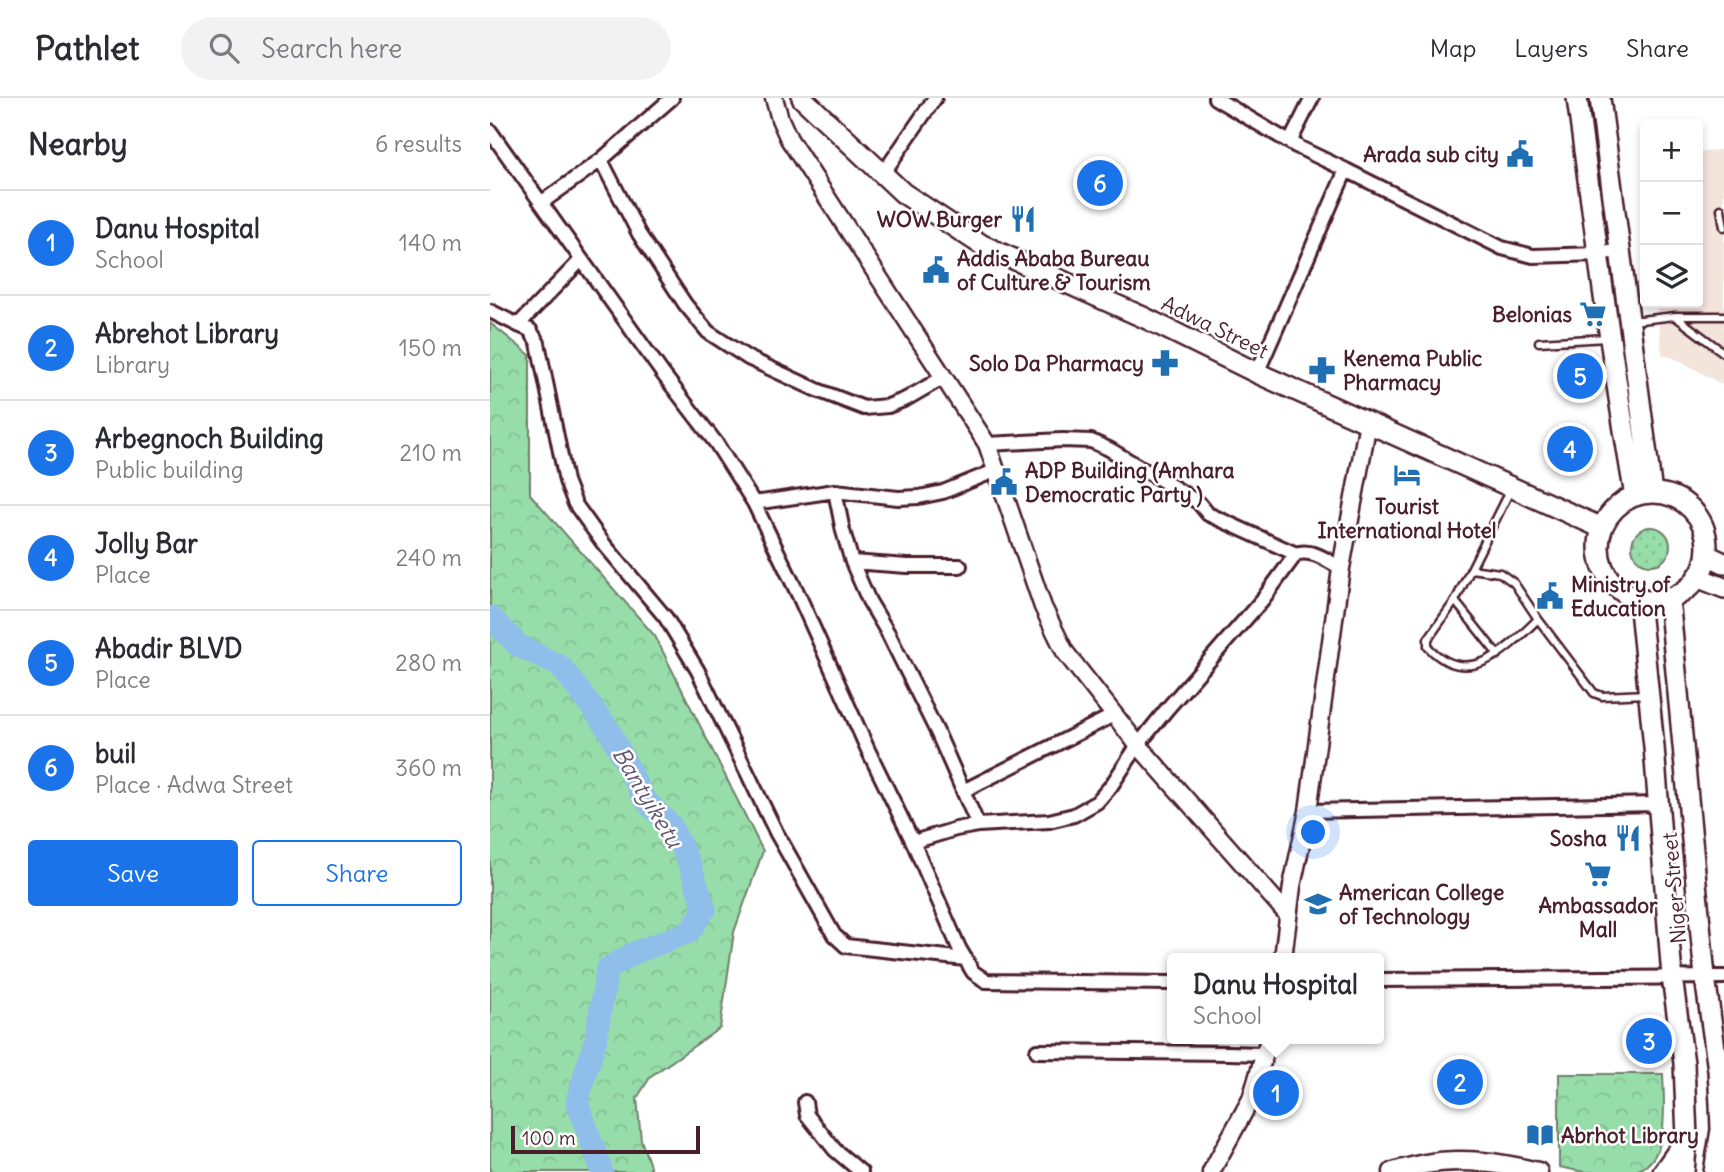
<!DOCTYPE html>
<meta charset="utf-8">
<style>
body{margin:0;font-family:Delius,sans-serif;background:#f2f2f3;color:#2b2b33}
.controls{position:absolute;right:21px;top:21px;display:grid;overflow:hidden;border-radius:7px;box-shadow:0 4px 10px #0003}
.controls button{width:63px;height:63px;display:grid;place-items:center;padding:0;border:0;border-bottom:2px solid #e1e1e2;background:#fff;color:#2b2b33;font:35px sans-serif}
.scale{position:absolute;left:21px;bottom:18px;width:189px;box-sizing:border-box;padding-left:7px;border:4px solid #4a1f2b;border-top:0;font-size:19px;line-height:24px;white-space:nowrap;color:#4a1f2b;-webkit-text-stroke:5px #fff;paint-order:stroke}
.you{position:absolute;left:824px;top:735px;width:24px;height:24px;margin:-18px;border:5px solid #fff;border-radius:50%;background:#1a73e8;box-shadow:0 0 0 10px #1a73e833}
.badge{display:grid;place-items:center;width:46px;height:46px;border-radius:50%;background:#1a73e8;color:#fff;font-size:23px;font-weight:700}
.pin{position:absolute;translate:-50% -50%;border:4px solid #fff;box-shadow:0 2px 7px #0006}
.popup{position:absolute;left:677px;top:855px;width:217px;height:91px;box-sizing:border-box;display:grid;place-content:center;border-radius:7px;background:#fff;filter:drop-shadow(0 2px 5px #0005);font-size:23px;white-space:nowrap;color:#7c7c81}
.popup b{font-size:26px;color:#2b2b33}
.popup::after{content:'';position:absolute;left:50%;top:100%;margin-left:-14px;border:14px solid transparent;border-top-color:#fff}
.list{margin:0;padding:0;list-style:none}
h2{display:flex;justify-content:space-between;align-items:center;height:91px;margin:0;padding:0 28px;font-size:30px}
h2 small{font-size:23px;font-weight:400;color:#7c7c81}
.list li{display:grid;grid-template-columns:46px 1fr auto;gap:21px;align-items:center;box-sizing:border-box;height:105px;padding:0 28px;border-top:2px solid #e1e1e2}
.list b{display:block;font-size:26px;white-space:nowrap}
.list p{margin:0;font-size:23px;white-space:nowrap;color:#7c7c81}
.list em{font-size:23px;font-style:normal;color:#7c7c81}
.actions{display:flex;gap:14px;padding:21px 28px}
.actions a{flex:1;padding:16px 0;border:2px solid #1a73e8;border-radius:7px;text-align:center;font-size:24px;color:#1a73e8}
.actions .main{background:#1a73e8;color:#fff}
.icon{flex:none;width:38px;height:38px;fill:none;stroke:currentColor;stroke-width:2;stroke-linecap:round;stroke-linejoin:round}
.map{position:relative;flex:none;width:1234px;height:1074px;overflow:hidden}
header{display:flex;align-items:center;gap:42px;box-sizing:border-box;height:98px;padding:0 35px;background:#fff;border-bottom:2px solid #e1e1e2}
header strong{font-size:33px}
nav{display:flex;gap:38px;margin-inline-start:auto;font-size:24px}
.search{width:490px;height:63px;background:#f2f2f3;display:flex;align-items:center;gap:18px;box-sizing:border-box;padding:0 24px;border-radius:38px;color:#7c7c81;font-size:26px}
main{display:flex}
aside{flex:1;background:#fff}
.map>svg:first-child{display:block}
.built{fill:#f3e4dc}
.grass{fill:url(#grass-dots);stroke:#707e6a;stroke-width:2}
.park{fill:url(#park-crowns);stroke:#707e6a;stroke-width:2}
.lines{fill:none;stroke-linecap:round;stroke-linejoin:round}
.river{stroke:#8fbeea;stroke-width:23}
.service-casing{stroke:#4a1f2b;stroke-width:11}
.minor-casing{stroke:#4a1f2b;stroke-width:18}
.tertiary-casing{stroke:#4a1f2b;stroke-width:21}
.secondary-casing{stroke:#4a1f2b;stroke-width:23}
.primary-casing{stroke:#4a1f2b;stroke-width:24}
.service{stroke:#fff;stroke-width:6}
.minor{stroke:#fff;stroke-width:12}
.tertiary{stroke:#fff;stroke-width:16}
.secondary{stroke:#fff;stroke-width:18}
.primary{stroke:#fff;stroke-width:19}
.labels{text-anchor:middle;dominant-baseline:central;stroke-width:5;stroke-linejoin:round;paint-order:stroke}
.poi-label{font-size:21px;font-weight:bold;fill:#4a1f2b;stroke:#fff;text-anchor:start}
.street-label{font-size:21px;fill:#4a1f2b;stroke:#fff}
.water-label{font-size:23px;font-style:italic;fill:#62576e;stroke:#fff}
</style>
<header>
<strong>Pathlet</strong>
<div class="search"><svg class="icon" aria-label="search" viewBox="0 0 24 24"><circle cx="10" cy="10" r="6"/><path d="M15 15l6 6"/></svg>Search here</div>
<nav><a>Map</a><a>Layers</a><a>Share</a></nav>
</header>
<main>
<aside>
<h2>Nearby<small>6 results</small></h2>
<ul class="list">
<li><span class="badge">1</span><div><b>Danu Hospital</b><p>School</p></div><em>140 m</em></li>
<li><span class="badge">2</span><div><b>Abrehot Library</b><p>Library</p></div><em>150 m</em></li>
<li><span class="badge">3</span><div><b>Arbegnoch Building</b><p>Public building</p></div><em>210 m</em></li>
<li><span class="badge">4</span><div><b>Jolly Bar</b><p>Place</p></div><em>240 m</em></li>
<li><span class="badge">5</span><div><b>Abadir BLVD</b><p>Place</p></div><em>280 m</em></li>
<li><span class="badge">6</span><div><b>buil</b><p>Place · Adwa Street</p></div><em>360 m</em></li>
</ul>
<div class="actions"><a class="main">Save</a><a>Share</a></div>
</aside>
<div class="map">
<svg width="1234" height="1074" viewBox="0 0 1234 1074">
<defs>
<pattern id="grass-dots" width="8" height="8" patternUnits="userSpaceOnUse" patternTransform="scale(1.75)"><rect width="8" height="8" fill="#97ddaa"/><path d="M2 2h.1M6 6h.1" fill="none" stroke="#84bd92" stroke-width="1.8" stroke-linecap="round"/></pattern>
<pattern id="park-crowns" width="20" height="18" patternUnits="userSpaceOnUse" patternTransform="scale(1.75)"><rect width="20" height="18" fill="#97ddaa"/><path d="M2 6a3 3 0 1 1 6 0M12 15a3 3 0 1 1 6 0" fill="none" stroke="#84bd92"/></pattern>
</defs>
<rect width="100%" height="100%" fill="#fff"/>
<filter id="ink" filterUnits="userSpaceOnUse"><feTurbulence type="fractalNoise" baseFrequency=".0143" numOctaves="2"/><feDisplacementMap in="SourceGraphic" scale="14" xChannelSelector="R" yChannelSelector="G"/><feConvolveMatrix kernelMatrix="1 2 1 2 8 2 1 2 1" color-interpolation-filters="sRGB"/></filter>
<g filter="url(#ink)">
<path class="built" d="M1234,51V288L1191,263L1172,256L1166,205H1208V55Z"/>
<path class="grass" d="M1142 448a19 19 0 1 1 38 0a19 19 0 1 1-38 0Z"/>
<path class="park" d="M0,225L40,257V396L165,538L273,753L244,834L230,930L161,978L147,1000L151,1042L160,1068V1074H0Z
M1069,976H1173C1174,1007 1181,1066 1142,1074H1094L1069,1069Z"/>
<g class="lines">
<path class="river" d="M0,519L28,547L71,569L119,632L154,701L181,728L199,765L215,811L199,834L144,855L117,871L106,940L87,1003L112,1074"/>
<defs>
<path id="service" d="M1231,111L1234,129
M1186,219L1234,255
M1142,223L1185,218H1234
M1049,244L1117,240
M981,471L1010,475L1024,485L1048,521L1104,595L1112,598L1157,596
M965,503L938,541V549C979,592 1017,551 1048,521
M1008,557L965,503L1021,391"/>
<path id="minor" d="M725,0L806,48
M822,0L802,40L803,45L810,50L856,72
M0,33L173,276L226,345L264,405L309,498L378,652L423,744L469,850L483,874L496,883L683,885
M111,62L149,136L195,206L218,234L258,260L327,292L374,310L398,308L416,301L454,279
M392,77L445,0
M51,105L111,62L182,0
M91,162L28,227L40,232L48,245L76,383L85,406L113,445L176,520L208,573L286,734L344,837L356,848L476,861
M0,213L28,227
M767,275L856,72L1012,150L1043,158L1109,156L1131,152
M497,346L572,342L601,343L619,351L690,393L709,405L718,416L806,456
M345,393L353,433L362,464L379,503L398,535L448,636L488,727
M264,405L345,393L408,400L429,399L453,394L507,372
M362,464L417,468H470
M473,693L624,617
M818,713L1169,706
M423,744L466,731L488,727L559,723L584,717L607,704L621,688L648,647L677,611L773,501L806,456C821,450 838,463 851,470
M889,882L1234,879
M547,953L739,955L774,956
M315,1004L317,1017L345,1052L371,1074"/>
<path id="tertiary" d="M284,0L290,21L299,41L497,346L553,509L575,554L648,647L798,817
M793,860L802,788L818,713L851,470L878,324
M721,1074L761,1001L779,941"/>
<path id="secondary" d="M903,1074C914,1071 924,1068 935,1066C973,1059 1011,1065 1048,1074"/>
<path id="primary" d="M312,0L413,95L492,147L655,220L767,275L1112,430
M1087,0C1105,133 1122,266 1145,398
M1110,0L1162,395
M1109 449a54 54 0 1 1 108 0a54 54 0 1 1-108 0Z
M1217,457L1234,465
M1207,479L1234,490
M1179,500L1215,879L1228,972L1230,1006L1231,1032L1224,1074
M1149,501L1164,649L1182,879L1194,965L1197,1040L1194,1074
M1173,1074L1197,1040"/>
</defs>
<use href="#service" class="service-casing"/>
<use href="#minor" class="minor-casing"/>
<use href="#tertiary" class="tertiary-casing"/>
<use href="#secondary" class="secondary-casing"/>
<use href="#primary" class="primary-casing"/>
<use href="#service" class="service"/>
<use href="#minor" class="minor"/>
<use href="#tertiary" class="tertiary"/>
<use href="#secondary" class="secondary"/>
<use href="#primary" class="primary"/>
</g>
</g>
<defs>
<symbol id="civic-bare" viewBox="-9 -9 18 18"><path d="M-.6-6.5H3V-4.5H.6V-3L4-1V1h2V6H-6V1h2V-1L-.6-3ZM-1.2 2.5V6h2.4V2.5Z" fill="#1f6fb2" stroke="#fff" stroke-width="2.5" paint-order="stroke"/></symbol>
<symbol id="restaurant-bare" viewBox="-9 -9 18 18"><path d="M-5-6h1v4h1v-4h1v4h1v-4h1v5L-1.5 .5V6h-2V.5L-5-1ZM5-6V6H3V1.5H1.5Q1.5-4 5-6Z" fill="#1f6fb2" stroke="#fff" stroke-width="2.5" paint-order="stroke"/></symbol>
<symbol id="supermarket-bare" viewBox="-9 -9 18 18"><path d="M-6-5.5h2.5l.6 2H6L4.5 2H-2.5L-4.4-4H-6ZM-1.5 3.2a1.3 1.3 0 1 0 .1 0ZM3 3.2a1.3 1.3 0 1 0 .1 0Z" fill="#1f6fb2" stroke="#fff" stroke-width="2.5" paint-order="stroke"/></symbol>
<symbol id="pharmacy-bare" viewBox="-9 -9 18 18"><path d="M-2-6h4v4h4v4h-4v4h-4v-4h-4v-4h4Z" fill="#1f6fb2" stroke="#fff" stroke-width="2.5" paint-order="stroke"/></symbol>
<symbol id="hotel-bare" viewBox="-9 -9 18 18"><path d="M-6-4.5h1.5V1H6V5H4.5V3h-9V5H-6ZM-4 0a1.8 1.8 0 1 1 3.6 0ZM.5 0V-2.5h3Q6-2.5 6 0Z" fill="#1f6fb2" stroke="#fff" stroke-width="2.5" paint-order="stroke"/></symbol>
<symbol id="university-bare" viewBox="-9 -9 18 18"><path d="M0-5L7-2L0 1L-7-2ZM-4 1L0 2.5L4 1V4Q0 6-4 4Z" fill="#1f6fb2" stroke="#fff" stroke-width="2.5" paint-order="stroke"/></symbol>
<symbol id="library-bare" viewBox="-9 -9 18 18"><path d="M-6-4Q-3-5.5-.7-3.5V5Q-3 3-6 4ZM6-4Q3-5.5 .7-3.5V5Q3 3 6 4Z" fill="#1f6fb2" stroke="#fff" stroke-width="2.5" paint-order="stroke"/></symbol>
</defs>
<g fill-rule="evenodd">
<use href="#civic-bare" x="1011" y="37" width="38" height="38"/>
<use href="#restaurant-bare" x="514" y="102" width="38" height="38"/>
<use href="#civic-bare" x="427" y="153" width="38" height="38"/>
<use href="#supermarket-bare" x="1084" y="197" width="38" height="38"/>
<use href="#pharmacy-bare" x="656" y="246" width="38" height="38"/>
<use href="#pharmacy-bare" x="813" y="253" width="38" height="38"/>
<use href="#hotel-bare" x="898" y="358" width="38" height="38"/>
<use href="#civic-bare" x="495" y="365" width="38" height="38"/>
<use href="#civic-bare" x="1041" y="479" width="38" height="38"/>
<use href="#restaurant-bare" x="1119" y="721" width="38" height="38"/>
<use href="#supermarket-bare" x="1089" y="757" width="38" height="38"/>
<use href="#university-bare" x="809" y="787" width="38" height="38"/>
<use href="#library-bare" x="1031" y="1018" width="38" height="38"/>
</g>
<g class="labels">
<g class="poi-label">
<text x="1009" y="56" text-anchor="end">Arada sub city</text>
<text x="512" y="121" text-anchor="end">WOW Burger</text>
<text x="467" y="160">Addis Ababa Bureau<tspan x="467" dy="24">of Culture &amp; Tourism</tspan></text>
<text x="1082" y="216" text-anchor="end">Belonias</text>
<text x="853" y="260">Kenema Public<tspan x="853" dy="24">Pharmacy</tspan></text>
<text x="654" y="265" text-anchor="end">Solo Da Pharmacy</text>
<text x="535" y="372">ADP Building (Amhara<tspan x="535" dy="24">Democratic Party )</tspan></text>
<text x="917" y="408" text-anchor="middle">Tourist<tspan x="917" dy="24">International Hotel</tspan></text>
<text x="1081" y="486">Ministry of<tspan x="1081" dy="24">Education</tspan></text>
<text x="1117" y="740" text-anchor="end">Sosha</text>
<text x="849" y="794">American College<tspan x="849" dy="24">of Technology</tspan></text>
<text x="1108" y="807" text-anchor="middle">Ambassador<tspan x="1108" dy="24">Mall</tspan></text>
<text x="1071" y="1037">Abrhot Library</text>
</g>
<g class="street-label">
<text transform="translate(725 229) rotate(26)">Adwa Street</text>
<text transform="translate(1184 790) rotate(-95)">Niger Street</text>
</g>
<g class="water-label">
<text transform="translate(158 699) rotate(59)">Bantyiketu</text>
</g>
</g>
</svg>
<div class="controls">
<button>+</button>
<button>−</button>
<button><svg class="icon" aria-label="layers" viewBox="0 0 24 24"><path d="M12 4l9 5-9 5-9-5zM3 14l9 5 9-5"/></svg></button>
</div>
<div class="scale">100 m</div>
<div class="you"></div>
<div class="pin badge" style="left:786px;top:995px">1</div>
<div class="popup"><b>Danu Hospital</b>School</div>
<div class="pin badge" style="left:970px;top:984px">2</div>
<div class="pin badge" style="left:1159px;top:943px">3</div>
<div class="pin badge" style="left:1080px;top:351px">4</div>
<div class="pin badge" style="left:1090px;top:278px">5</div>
<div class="pin badge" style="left:610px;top:85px">6</div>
</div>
</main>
